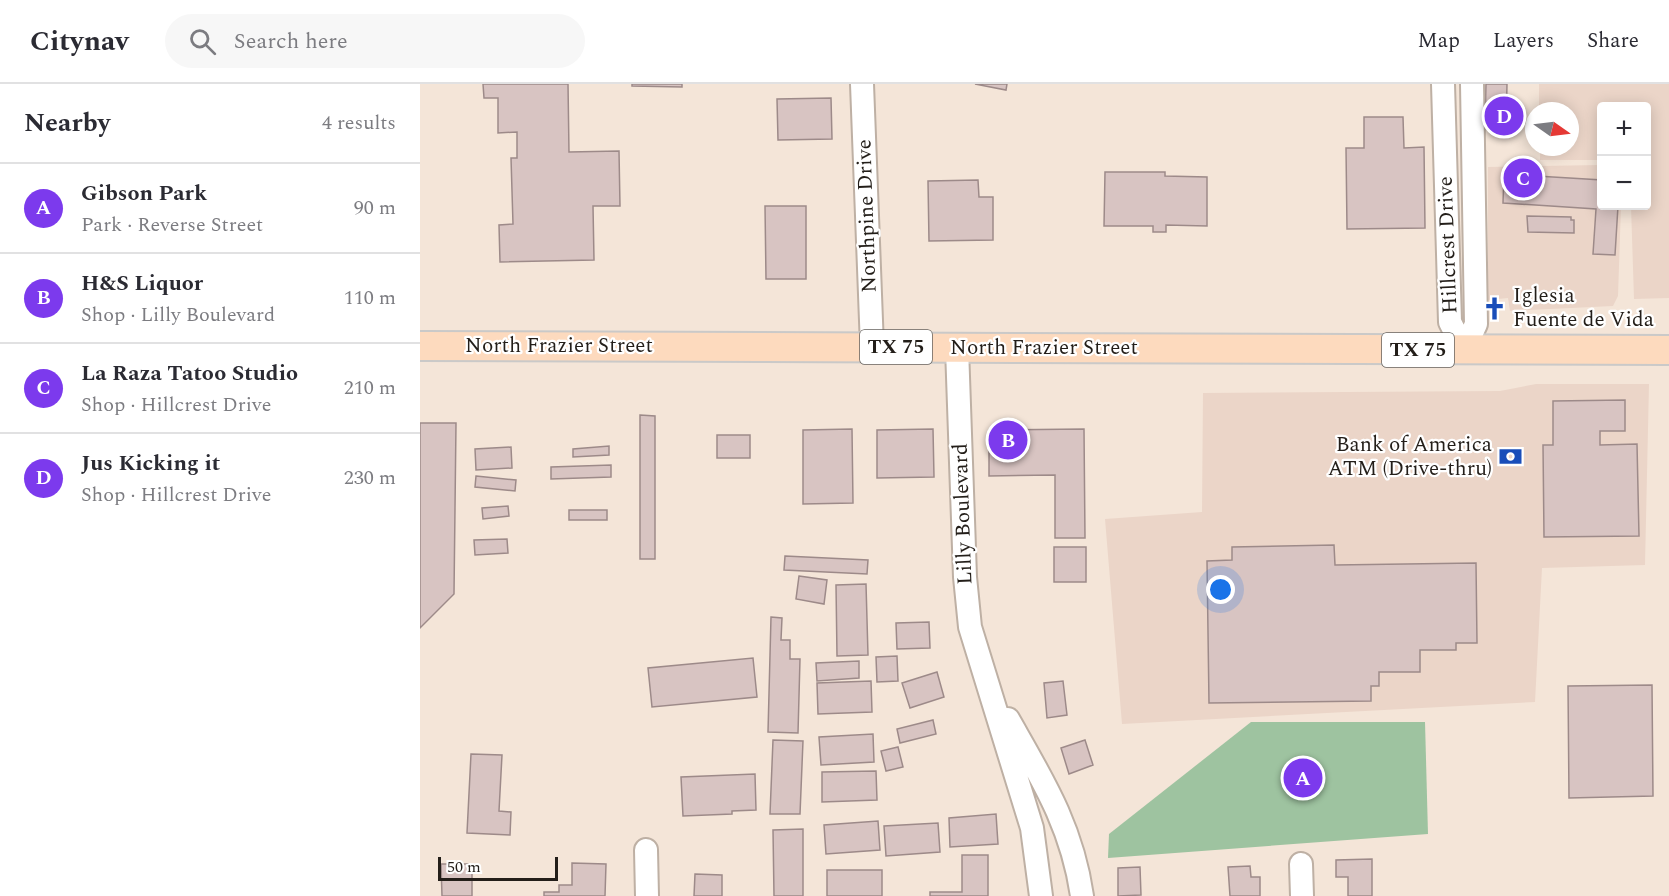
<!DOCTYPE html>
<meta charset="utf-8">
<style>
body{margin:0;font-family:Spectral,serif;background:#f7f7f7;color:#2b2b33}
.controls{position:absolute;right:18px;top:18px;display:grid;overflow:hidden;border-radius:6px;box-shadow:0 3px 15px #0003}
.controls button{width:54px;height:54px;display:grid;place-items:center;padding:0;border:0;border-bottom:2px solid #e1e1e2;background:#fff;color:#2b2b33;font:30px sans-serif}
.compass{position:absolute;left:1105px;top:18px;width:54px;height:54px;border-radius:50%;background:#fff;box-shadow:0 3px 15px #0003;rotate:104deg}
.scale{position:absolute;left:18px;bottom:15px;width:120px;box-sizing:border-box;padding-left:6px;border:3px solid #231e19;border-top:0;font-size:16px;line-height:21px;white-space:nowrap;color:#231e19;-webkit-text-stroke:4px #fff;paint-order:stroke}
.you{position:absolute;left:801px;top:506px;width:21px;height:21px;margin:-15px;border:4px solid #fff;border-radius:50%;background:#1a73e8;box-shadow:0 0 0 9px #1a73e833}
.badge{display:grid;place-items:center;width:39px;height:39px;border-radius:50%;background:#7c3aed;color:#fff;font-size:20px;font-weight:700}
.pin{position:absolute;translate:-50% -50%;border:3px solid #fff;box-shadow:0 2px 6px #0006}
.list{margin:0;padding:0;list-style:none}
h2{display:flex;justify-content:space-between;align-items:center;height:78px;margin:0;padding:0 24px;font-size:26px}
h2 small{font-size:20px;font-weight:400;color:#7c7c81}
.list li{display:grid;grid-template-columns:39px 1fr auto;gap:18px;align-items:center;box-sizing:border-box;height:90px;padding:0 24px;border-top:2px solid #e1e1e2}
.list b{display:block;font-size:22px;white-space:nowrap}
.list p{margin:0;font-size:20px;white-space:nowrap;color:#7c7c81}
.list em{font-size:20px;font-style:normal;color:#7c7c81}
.icon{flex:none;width:33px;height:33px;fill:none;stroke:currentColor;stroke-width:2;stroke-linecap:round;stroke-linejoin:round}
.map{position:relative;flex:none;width:1249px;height:812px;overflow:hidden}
header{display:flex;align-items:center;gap:36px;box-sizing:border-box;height:84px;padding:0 30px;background:#fff;border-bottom:2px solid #e1e1e2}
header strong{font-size:28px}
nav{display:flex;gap:33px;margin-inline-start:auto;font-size:21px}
.search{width:420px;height:54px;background:#f7f7f7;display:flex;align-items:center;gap:15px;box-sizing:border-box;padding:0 21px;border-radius:33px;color:#7c7c81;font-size:22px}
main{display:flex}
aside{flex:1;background:#fff}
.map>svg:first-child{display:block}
.commercial{fill:#ebd5c8}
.green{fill:#9ec3a0}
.building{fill:#d8c4c2;stroke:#9d8a89;stroke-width:1.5}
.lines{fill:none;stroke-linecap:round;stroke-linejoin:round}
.minor-casing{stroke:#beb0a4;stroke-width:26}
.major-casing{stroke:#cac9c8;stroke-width:32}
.minor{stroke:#fff;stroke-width:22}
.major{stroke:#fddabe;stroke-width:28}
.labels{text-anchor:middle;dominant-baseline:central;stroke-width:4.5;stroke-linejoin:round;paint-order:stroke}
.shield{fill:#fff;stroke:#65625e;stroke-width:1.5}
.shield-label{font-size:20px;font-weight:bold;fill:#231e19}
.street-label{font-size:21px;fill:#231e19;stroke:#fff}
.poi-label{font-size:21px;fill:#231e19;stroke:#fff;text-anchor:start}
</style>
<header>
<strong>Citynav</strong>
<div class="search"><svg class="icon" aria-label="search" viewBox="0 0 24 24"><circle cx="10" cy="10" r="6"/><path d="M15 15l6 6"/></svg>Search here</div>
<nav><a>Map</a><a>Layers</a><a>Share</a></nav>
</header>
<main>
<aside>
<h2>Nearby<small>4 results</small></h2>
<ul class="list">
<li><span class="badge">A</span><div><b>Gibson Park</b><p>Park · Reverse Street</p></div><em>90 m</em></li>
<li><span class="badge">B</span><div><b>H&amp;S Liquor</b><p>Shop · Lilly Boulevard</p></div><em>110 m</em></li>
<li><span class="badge">C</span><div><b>La Raza Tatoo Studio</b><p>Shop · Hillcrest Drive</p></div><em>210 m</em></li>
<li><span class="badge">D</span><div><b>Jus Kicking it</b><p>Shop · Hillcrest Drive</p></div><em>230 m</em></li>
</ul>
</aside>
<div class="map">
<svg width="1249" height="812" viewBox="0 0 1249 812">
<rect width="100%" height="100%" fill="#f4e5d8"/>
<path class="commercial" d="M1119,0H1249V214L1214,215L1211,122H1226V22H1182L1181,76H1120V63H1150V27H1119Z
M1181,81L1182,122H1201L1198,212L1193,222L1090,227L1088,214L1068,216V83Z
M1116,300H1229L1225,481L1122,484L1115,618L702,640L685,435L782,428L783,309L1080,307Z"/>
<path class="green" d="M831,638H1005L1008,750L688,774L689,750Z"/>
<path class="building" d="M63,0H148L149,68L199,67L200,122H173L174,176L80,178L79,141L93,140L91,74H97V48L78,49V14H64Z
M212,0H262V3L212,2Z
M555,0H587L586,6Z
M1066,0H1087L1086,42H1065Z
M411,14L412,55L358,56L357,15Z
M944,33H983L984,64L1004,63L1005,144L927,145L926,64H944Z
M685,88H745V92L787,93V142L746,141V148H733V142H684Z
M1084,90L1182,96V122H1198L1195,171L1173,170L1176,125L1083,119Z
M558,96L559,113H573V156L509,157L508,97Z
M345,122H386V195H346Z
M1107,132L1151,133V136H1154V149L1108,148Z
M1205,316V347H1180V361L1217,360L1219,452L1124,453L1123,361H1133V317Z
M220,331L235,332V475H220Z
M0,339H36L34,510L0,544Z
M432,345L433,419L383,420V346Z
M513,345L514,393L457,394V346Z
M664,345L665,454H635V391L569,392V346Z
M297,351H330V374H297Z
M189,362V371L153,373V365Z
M91,363L92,384L56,386L55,365Z
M191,381V393L131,395V383Z
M56,392L96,396L95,407L55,403Z
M88,422L89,432L63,435L62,424Z
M149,426H187V436H149Z
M87,455L88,469L55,471L54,456Z
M914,461L915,481L1056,479L1057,559H1036V566H1000V588H959V602H951V617L789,619L787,477L812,476V463Z
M634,463H666V498H634Z
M365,472L448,476L447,490L364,486Z
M379,492L407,496L404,520L376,515Z
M446,500L448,571L417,572L416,501Z
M351,533L362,534L361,556H370V575H380L378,649L348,648Z
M509,538L510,564L477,565L476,539Z
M477,572L478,597L457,598L456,573Z
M333,574L337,613L232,623L228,584Z
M439,577V594L397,597L396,579Z
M517,588L524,613L490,624L482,599Z
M451,597L452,628L398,630L397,599Z
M643,597L647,631L627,634L624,599Z
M1232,601L1233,712L1149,714L1148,602Z
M513,636L516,650L480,659L477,645Z
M453,650L454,678L401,681L399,653Z
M353,656L383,657L380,730H350Z
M665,656L673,681L649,690L641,664Z
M478,663L483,683L466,687L461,667Z
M51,670L82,671L79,727L91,728L90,751L47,749Z
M456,687L457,716L402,718V688Z
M335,690L336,726L312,727V730L263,732L261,693Z
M576,730L578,760L530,763L529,734Z
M458,737L460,766L406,770L404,741Z
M518,739L520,768L466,772L464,742Z
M383,745V812H354L353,746Z
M542,771H568V812H510V808H542Z
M952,775V812H928V793H916V776Z
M152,779L186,780L185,812H124V808H139V801H152Z
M21,780H52V812H22Z
M830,782L831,793H840V812H810L808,783Z
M720,783L721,811L698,812V784Z
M407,786H462V812H407Z
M275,790L302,791V812H274Z"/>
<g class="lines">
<defs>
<path id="minor" d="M442,0L452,263
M1023,0L1030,238L1044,266
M537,264L545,493L550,543L612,744L621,812
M1044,266L1056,240L1052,0
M588,635C622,695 652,742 662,812
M226,766L227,812
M881,780L882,812"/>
<path id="major" d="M0,262L1249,266"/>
</defs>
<use href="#minor" class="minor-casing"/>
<use href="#major" class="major-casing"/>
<use href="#minor" class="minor"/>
<use href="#major" class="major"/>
</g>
<defs>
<symbol id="church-bare" viewBox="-9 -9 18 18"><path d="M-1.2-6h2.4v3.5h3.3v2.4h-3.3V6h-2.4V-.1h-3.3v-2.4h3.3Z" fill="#194db9" stroke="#fff" stroke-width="2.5" paint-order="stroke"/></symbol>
<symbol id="bank-bare" viewBox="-9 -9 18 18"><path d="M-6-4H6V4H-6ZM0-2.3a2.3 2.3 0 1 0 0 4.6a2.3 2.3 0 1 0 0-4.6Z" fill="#194db9" stroke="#fff" stroke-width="2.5" paint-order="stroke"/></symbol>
</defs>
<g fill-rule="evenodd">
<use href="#church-bare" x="1058" y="208" width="33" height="33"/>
<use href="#bank-bare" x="1074" y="356" width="33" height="33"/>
</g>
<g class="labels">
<g class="shield">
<rect x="440" y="246" width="72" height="34" rx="4.5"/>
<rect x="962" y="249" width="72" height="34" rx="4.5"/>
</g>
<g class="shield-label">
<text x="476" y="263">TX 75</text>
<text x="998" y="266">TX 75</text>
</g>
<g class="street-label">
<text transform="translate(447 132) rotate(-92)">Northpine Drive</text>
<text transform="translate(1028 161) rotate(-92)">Hillcrest Drive</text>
<text x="139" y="262">North Frazier Street</text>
<text x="624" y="264">North Frazier Street</text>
<text transform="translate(543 430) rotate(-92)">Lilly Boulevard</text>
</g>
<g class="poi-label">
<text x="1093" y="212">Iglesia<tspan x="1093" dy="24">Fuente de Vida</tspan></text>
<text x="1072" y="361" text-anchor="end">Bank of America<tspan x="1072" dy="24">ATM (Drive-thru)</tspan></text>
</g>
</g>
</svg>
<div class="controls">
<button>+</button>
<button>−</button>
</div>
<svg class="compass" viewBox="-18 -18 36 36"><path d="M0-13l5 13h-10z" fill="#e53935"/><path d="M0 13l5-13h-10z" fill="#7c7c81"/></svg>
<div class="scale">50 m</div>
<div class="you"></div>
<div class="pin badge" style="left:883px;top:694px">A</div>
<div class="pin badge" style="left:588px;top:356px">B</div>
<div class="pin badge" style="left:1103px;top:94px">C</div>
<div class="pin badge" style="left:1084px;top:32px">D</div>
</div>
</main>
